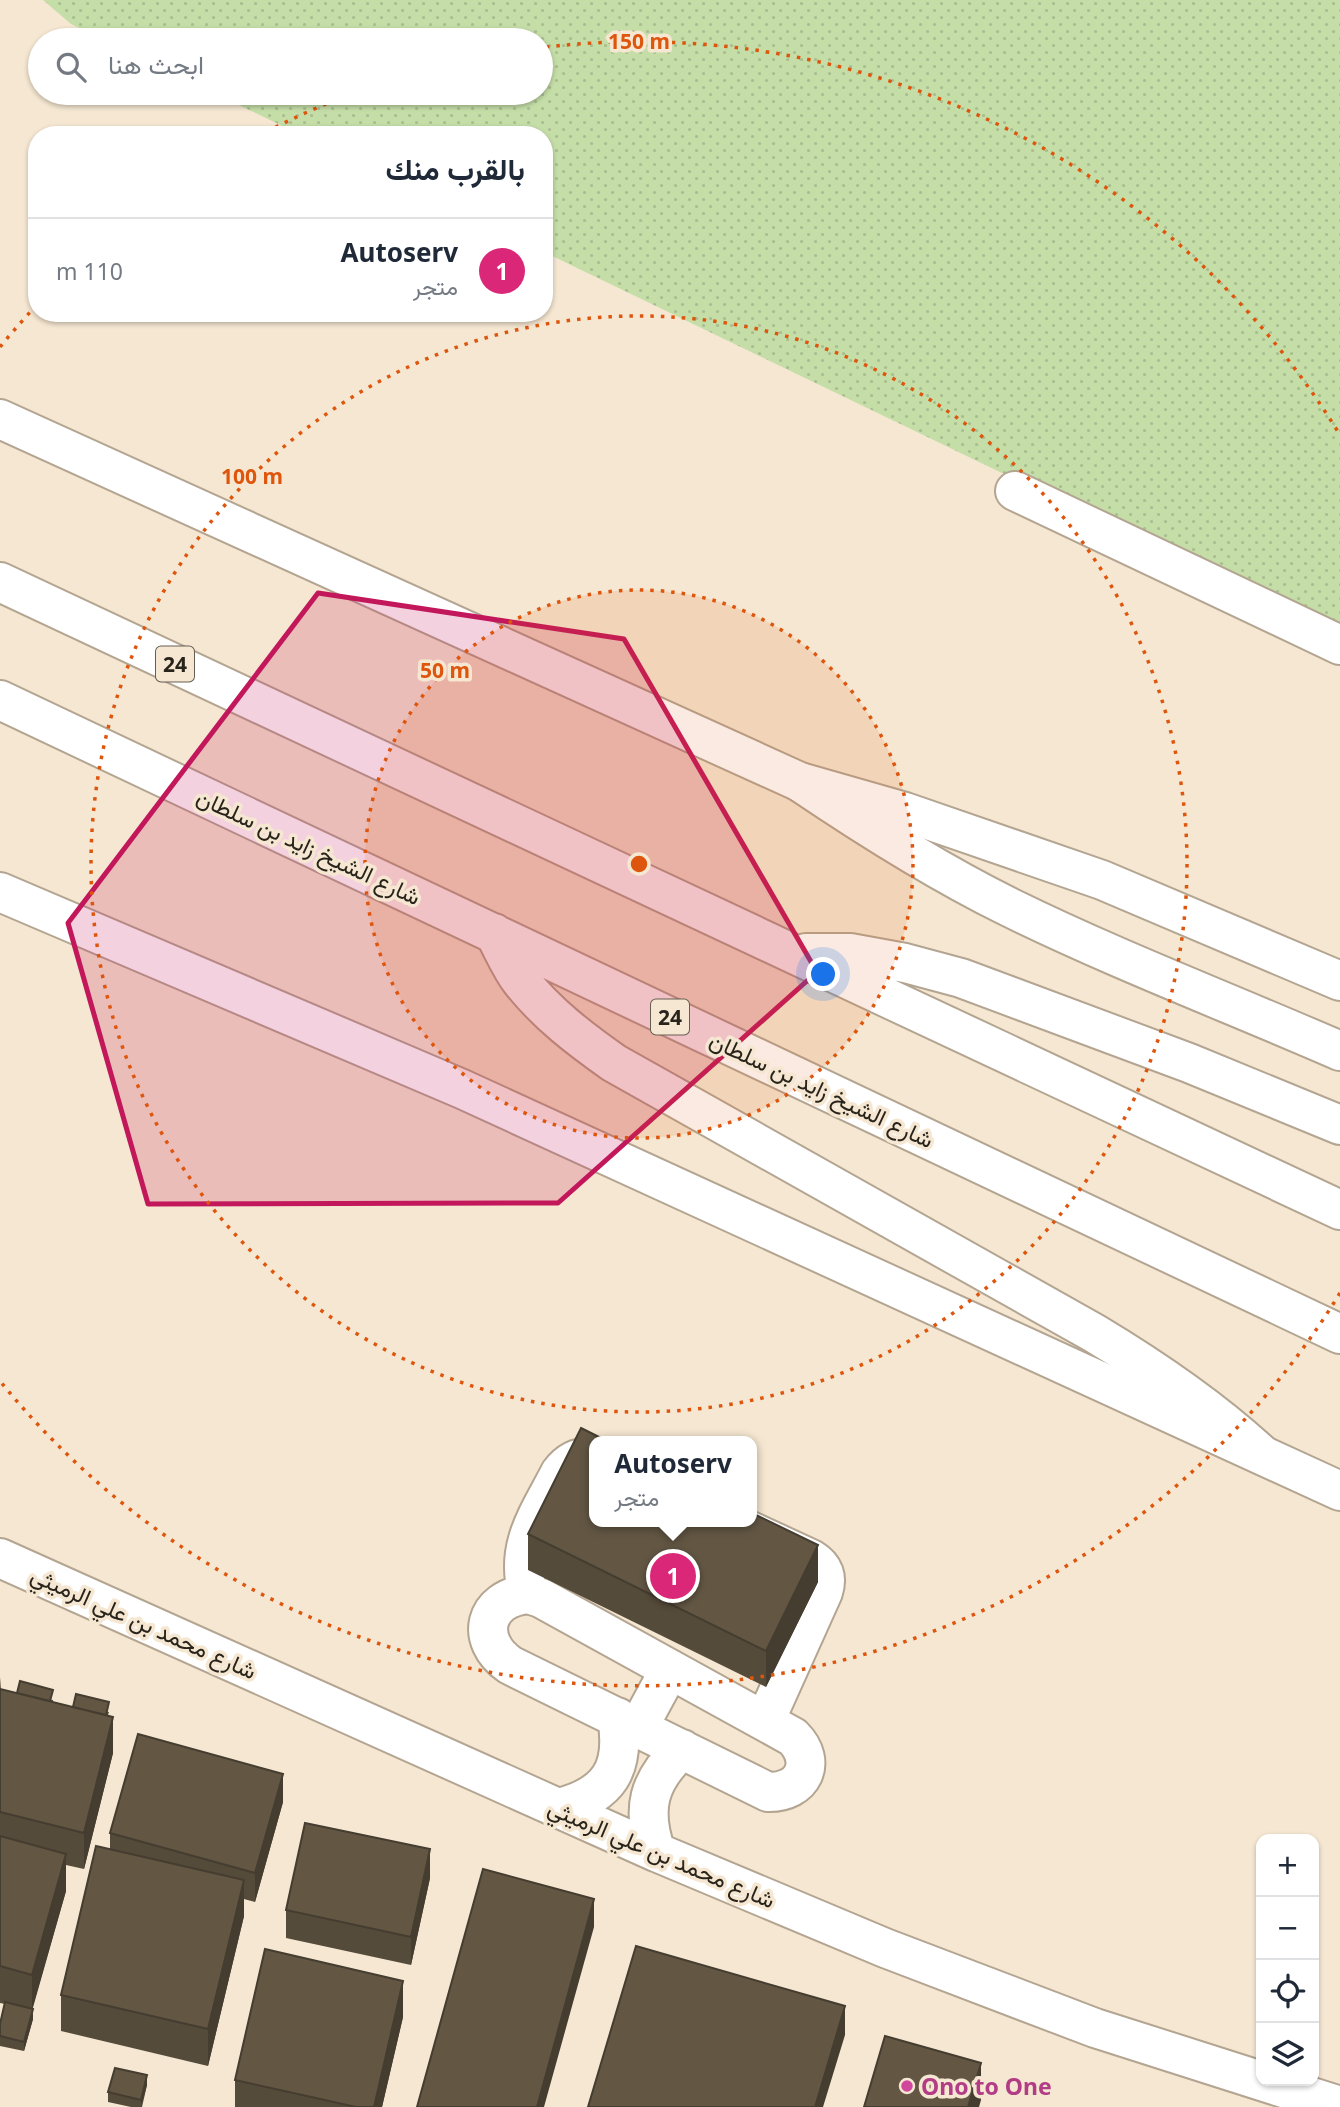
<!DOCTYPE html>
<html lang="ar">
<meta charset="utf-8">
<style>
body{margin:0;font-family:"Noto Sans",Vazirmatn,sans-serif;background:#f2f2f3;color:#1f2937;direction:rtl}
.controls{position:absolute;right:21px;bottom:21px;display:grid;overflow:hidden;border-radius:14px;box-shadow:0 2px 5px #0004}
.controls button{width:63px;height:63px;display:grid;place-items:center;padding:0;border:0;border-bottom:2px solid #e0e1e3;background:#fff;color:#1f2937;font:35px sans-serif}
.you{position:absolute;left:824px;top:975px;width:24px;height:24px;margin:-18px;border:5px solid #fff;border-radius:50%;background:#1a73e8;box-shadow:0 0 0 10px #1a73e833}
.badge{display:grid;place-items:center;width:46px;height:46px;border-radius:50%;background:#db2777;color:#fff;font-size:23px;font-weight:700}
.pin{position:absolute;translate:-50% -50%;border:4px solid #fff;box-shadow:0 2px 7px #0006}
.popup{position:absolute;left:589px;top:1436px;width:168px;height:91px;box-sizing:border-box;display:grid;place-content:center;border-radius:14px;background:#fff;filter:drop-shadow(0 2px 5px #0005);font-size:23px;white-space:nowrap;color:#747a83}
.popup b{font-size:26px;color:#1f2937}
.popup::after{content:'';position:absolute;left:50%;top:100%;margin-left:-14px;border:14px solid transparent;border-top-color:#fff}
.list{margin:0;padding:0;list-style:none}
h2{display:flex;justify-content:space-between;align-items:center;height:91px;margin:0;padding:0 28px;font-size:30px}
h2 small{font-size:23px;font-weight:400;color:#747a83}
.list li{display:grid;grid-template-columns:46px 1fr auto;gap:21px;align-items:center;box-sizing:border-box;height:105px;padding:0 28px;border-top:2px solid #e0e1e3}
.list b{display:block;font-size:26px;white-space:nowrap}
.list p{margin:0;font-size:23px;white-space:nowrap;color:#747a83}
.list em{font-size:23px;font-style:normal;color:#747a83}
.icon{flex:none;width:38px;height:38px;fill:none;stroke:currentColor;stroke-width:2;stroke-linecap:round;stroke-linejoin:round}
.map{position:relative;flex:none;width:1340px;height:2107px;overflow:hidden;direction:ltr}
.search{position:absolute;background:#fff;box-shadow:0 2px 5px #0004;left:28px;top:28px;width:525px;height:77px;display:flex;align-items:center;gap:18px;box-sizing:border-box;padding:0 24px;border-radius:38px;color:#747a83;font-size:26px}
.panel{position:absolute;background:#fff;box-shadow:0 2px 5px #0004;left:28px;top:126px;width:525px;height:196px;border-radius:28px;direction:rtl}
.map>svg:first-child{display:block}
.grass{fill:url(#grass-dots)}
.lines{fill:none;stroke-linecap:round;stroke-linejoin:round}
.minor-casing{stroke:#b3a591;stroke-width:42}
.major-casing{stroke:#b3a591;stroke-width:42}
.highway-casing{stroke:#b3a591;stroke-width:42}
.minor{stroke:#fff;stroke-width:38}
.major{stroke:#fff;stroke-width:38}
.highway{stroke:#fff;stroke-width:38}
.wall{fill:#554b3a}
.shaded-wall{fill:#453d30}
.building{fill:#635744;stroke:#453d30;stroke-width:2}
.marked{fill:#c2185b;fill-opacity:0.2;stroke:#c2185b;stroke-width:5;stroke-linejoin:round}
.ring{fill:none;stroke:#de560d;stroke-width:3.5;stroke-dasharray:3.5 7}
.hotel-dot{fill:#d1479c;stroke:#f5e7d1;stroke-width:2.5}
.labels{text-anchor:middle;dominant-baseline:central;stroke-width:7;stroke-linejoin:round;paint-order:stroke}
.shield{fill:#f5e7d1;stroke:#665e52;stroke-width:2}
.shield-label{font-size:21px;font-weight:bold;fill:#28231b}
.street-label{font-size:23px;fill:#28231b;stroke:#f5e7d1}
.hotel-label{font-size:23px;font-weight:bold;fill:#b23c85;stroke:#f5e7d1;text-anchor:start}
.centre{fill:#de560d;stroke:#f5e7d1;stroke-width:3.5}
.ring-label{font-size:21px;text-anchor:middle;font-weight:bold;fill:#de560d;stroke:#f5e7d1;stroke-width:7;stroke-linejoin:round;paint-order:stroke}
</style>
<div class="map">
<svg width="1340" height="2107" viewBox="0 0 1340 2107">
<defs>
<pattern id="grass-dots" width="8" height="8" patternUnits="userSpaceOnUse" patternTransform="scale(1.75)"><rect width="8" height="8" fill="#c5dea8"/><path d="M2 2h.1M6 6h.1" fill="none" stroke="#a9be90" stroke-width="1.8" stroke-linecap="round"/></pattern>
</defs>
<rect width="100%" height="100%" fill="#f5e7d1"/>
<path class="grass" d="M43,0H1340V636L544,252V135H301L214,93H541V40H105L71,24Z"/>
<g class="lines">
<defs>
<path id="minor" d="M1015,491L1340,645
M731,1522L811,1559C824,1567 828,1577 823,1592L765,1721
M0,1558L656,1852L885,1948L1095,2028L1340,2106
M528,1594L541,1598L793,1737C818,1762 803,1793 768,1792L510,1665C474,1640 484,1598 528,1594Z
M528,1594C514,1546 539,1514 560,1473C569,1461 579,1456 594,1458
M638,1728L670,1669
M559,1808C609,1795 626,1769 617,1717
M656,1852C641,1809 648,1781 682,1749"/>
<path id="major" d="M0,419L800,782L905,812L1102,880L1340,981
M0,892L462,1089L1340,1491"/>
<path id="highway" d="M0,582L1340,1210
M0,700L1340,1334
M800,782C868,828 936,871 1009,907C1117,960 1230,1003 1340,1051
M494,933C503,949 510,967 521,981C547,1014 580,1039 614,1063L1094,1333C1154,1369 1210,1407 1261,1454
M806,953H850L905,963L961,978L1189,1063L1340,1125"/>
</defs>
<use href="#minor" class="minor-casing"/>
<use href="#major" class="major-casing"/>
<use href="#highway" class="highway-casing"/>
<use href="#minor" class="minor"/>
<use href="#major" class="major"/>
<use href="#highway" class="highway"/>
</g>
<path class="wall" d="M528,1534L818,1582L766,1687L528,1570Z
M0,1677L1,1690L53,1700V1702L73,1707L109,1712L108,1715L113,1753L84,1869L66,1865V1891L32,2009L33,2019L24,2051L0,2046V2024L5,2004L0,2003Z
M283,1802L255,1902L244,1899V1916L208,2066L61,2031V1995L110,1849V1833Z
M430,1878L411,1965L286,1938V1910Z
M403,2017L382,2107H235V2080Z
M147,2085L142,2107H131L108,2102V2092Z"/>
<path class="shaded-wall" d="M818,1545V1582L766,1687V1651Z
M113,1717V1753L84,1869V1833Z
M283,1774V1802L255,1902V1873Z
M430,1849V1878L411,1965V1937Z
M66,1854V1891L32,2011V1975Z
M244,1880V1916L208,2066V2029Z
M594,1899V1927L544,2107H537Z
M403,1981V2017L382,2107H374Z
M845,2006V2035L823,2107H815Z
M33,2009V2019L24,2051V2042Z
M981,2063V2100L979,2107H968Z
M147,2075V2085L141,2107V2100Z"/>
<path class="building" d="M581,1428L607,1441H594V1522H752V1513L818,1545L766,1651L528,1534Z
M20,1681L53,1690L50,1701L17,1693Z
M0,1689L113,1717L84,1833L0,1812Z
M76,1694L109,1702L106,1715L73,1707Z
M138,1734L283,1774L255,1873L110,1833Z
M305,1823L430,1849L411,1937L286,1910Z
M0,1836L66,1854L32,1975L0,1966Z
M96,1846L244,1880L208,2029L61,1995Z
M483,1869L594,1899L537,2107H417Z
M636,1946L845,2006L815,2107H588Z
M265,1949L403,1981L374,2107H356L235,2080Z
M5,2002L33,2009L24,2042L0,2036V2024Z
M885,2036L981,2063L968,2107H864Z
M115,2068L147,2075L141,2100L108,2092Z"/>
<path class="marked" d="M318,593L624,639L817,972L558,1203L148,1204L68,923Z"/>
<circle cx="639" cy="864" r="274" fill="#de560d" fill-opacity=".12"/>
<g class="ring">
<circle cx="639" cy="864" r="274"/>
<circle cx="639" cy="864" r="548"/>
<path d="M1340 1293A822 822 0 0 1 0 1381M0 347A822 822 0 0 1 33 309M266 132A822 822 0 0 1 351 94M546 47A822 822 0 0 1 1340 435"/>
</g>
<circle class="hotel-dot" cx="907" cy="2086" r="7"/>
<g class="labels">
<g class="shield">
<rect x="156" y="646.5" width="38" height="35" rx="5"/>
<rect x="651" y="999.5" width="38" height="35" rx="5"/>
</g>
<g class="shield-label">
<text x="175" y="664">24</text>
<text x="670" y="1017">24</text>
</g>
<g class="street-label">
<text transform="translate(309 846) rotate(25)">شارع الشيخ زايد بن سلطان</text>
<text transform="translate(822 1089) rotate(25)">شارع الشيخ زايد بن سلطان</text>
<text transform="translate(144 1622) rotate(24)">شارع محمد بن علي الرميثي</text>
<text transform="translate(662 1853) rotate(23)">شارع محمد بن علي الرميثي</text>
</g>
<g class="hotel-label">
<text x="921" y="2086">Ono to One</text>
</g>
</g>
<circle cx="639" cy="864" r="10" class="centre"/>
<g class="ring-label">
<text x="639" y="49">150 m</text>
<text x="252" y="484">100 m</text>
<text x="445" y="678">50 m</text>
</g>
</svg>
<div class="controls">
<button>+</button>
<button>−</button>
<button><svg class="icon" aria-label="locate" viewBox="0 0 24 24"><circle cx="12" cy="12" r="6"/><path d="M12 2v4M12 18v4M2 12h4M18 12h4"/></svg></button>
<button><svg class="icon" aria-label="layers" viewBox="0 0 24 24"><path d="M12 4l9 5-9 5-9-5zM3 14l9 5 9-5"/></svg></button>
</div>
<div class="you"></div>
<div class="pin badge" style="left:673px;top:1576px">1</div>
<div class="popup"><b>Autoserv</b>متجر</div>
<div class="search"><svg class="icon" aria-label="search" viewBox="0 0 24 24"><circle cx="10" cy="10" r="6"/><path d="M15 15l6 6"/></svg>ابحث هنا</div>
<section class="panel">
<h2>بالقرب منك<small></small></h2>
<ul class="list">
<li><span class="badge">1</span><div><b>Autoserv</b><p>متجر</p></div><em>110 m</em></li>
</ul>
</section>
</div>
